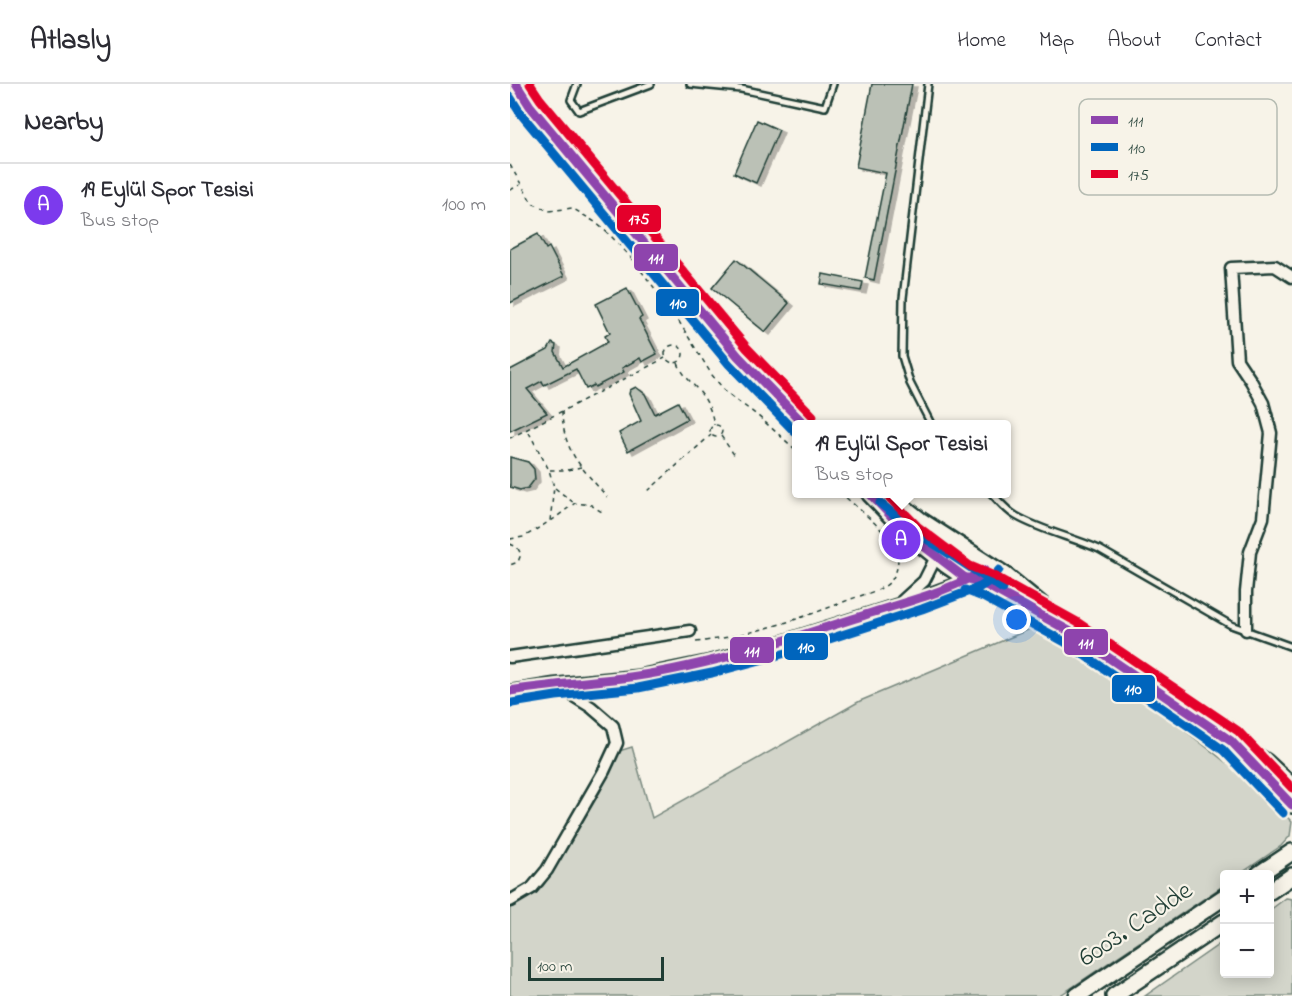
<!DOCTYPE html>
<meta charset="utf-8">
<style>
body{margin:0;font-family:"Indie Flower",sans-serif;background:#f7f7f7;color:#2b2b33}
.controls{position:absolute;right:18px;bottom:18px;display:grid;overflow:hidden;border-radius:6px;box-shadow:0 3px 15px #0003}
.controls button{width:54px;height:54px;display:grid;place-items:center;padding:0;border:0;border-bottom:2px solid #e1e1e2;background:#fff;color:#2b2b33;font:30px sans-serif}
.scale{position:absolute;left:18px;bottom:15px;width:136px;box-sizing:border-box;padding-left:6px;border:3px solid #1f3d34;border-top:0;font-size:16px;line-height:21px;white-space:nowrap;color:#1f3d34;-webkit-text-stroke:4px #f7f3e8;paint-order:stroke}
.you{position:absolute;left:507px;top:536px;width:21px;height:21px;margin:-15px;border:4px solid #fff;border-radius:50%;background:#1a73e8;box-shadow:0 0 0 9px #1a73e833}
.badge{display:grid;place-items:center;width:39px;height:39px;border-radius:50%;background:#7c3aed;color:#fff;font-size:20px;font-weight:700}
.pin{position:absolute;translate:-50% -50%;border:3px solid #fff;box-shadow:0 2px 6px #0006}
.popup{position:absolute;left:282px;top:336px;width:219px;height:78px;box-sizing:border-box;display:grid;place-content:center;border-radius:6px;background:#fff;filter:drop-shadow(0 2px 4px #0005);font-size:20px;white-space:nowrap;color:#7c7c81}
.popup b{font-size:22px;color:#2b2b33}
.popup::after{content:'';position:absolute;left:50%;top:100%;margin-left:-12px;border:12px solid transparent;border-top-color:#fff}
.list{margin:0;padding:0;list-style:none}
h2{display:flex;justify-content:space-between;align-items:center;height:78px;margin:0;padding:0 24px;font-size:26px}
h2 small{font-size:20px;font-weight:400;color:#7c7c81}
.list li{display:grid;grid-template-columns:39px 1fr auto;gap:18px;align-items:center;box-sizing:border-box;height:84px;padding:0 24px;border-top:2px solid #e1e1e2}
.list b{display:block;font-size:22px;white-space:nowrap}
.list p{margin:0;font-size:20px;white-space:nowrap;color:#7c7c81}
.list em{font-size:20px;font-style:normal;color:#7c7c81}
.map{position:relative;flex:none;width:782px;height:912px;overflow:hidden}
header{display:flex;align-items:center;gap:36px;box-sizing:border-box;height:84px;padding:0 30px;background:#fff;border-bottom:2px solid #e1e1e2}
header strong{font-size:28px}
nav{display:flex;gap:33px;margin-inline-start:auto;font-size:21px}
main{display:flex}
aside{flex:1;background:#fff}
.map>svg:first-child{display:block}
.green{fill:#d3d5ca;stroke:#79897f;stroke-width:1.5}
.building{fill:#bbc1b6;stroke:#1f3d34;stroke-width:1.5;filter:url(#shadow)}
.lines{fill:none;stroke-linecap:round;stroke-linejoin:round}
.service-casing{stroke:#1f3d34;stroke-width:10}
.minor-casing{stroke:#1f3d34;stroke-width:15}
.secondary-casing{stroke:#1f3d34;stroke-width:20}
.path{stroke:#1f3d34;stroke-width:1.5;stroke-dasharray:4.5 4.5;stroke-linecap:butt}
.service{stroke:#f7f3e8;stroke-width:5}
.minor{stroke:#f7f3e8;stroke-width:10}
.secondary{stroke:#f7f3e8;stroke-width:15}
.bus-1-casing{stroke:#f7f3e8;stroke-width:14}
.bus-2-casing{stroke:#f7f3e8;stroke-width:14}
.bus-3-casing{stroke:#f7f3e8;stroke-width:14}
.bus-1{stroke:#8e44ad;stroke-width:9}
.bus-2{stroke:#0065bd;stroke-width:9}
.bus-3{stroke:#e4002b;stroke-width:9}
.labels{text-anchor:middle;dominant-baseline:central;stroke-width:4.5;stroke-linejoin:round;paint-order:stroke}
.street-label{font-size:27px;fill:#1f3d34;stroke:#f7f3e8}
.key{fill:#f7f3e8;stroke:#b6bcb2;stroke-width:1.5}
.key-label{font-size:16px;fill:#1f3d34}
.line-badge{stroke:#f7f3e8;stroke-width:2}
.badge-label{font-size:16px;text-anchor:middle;font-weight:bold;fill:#fff}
</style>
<header>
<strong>Atlasly</strong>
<nav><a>Home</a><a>Map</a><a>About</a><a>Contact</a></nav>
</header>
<main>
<aside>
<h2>Nearby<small></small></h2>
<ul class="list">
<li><span class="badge">A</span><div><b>19 Eylül Spor Tesisi</b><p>Bus stop</p></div><em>100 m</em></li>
</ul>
</aside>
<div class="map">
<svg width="782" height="912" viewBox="0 0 782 912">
<defs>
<filter id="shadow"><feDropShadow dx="5" dy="3" stdDeviation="0" flood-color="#0004"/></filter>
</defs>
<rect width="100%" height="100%" fill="#f7f3e8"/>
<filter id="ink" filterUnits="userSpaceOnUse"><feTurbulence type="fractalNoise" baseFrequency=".0167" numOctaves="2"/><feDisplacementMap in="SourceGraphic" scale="12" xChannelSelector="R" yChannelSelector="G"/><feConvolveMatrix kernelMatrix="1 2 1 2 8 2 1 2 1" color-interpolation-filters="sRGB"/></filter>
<g filter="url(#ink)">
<path class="green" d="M525,543C612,604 707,661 782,738L780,752L771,762L730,790H714V801L549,912H0V823L33,802L53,771L90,708L109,667L122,663L142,734L350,617Z
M776,814L782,815V912H635L714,857V890H760V826Z"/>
<path class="building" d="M362,0H402L364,196L355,194L376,89L346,83Z
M247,36L269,46L246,99L224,89Z
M28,150L36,165L39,163L54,192L0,219V165Z
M226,175L279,219L255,248L202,204Z
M313,190L353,198L351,207L311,200Z
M117,204L132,233L129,235L147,270L132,278L130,274L112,284L114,288L85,303L84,301L76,305L66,285L34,301L32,297L17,305L37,329L0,347V286L38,266L42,259L46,261L45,268L53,283L98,258L95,252L100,249L86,220Z
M126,303L135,310L145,330L168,318L177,335L118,367L109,349L131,337L119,310L120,306Z
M0,373L18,378L24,385L25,395L18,404L10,406L0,403Z"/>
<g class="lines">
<defs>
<path id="service" d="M67,0L61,16L69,27L141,0
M180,0L231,5L315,23L323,0
M418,0L393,214L392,272L400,299L421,340
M482,410C489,417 497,427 506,432C532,447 562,453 589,465L721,541L782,563"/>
<path id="minor" d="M392,517L414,497L429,467L443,456
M736,546V508L740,468L753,434L761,349L753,319L741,297L727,276L721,184L765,182L782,193
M0,573L180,547
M0,607L44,600L126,592L199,577L273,557L408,514L466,492L473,487L479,479
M0,817L22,804L37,786L94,687L107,659L103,642L81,623L44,600"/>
<path id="secondary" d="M6,0L20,22L228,272L294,340
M360,410L399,451L435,480L454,493L478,502L561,548L721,657L782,721
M377,410L410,436L495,491L544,531
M732,662L756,678L782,702
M749,790L782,768
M760,807L782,792
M567,912L714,813
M604,912L714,838"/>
</defs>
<use href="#service" class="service-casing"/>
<use href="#minor" class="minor-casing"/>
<use href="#secondary" class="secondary-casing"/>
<path class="path" d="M0,81L22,119L39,127L62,124L85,138L100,151L119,171L163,228L202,291L216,308L248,332L286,366
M0,106L10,101
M155 270a9 9 0 1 1 18 0a9 9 0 1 1-18 0Z
M168,279C172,290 180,297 188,306C197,316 202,328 204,341
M52,327C53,369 72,383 97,413
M200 347a6 6 0 1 1 12 0a6 6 0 1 1-12 0Z
M211,352L225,372
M0,354L155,274
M40,386H58L71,383
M45,404L64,419
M138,407L201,351
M41,437L65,419L81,421L95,430
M0,455L14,453L40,437L44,403L39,386L17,345
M0,460L7,463L11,470L8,478L0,481
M186,558C239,552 291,535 341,515C352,511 365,508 375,502C385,496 390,481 387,470C383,451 347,424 332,410"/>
<use href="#service" class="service"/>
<use href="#minor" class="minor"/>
<use href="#secondary" class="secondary"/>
<defs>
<path id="bus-1" d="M6,0L20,22L228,272L294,340
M360,410L399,451L454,493L478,502L561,548L721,657L782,721
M0,607C42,600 85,598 127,592C204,580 280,555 355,531C395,518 438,508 474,486"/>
<path id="bus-2" d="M0,13L11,30L219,280L285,348
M370,419L403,446L493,505
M455,506L473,513L555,558L689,649L713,666L773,729
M2,619L46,612L128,604L202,589L276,569L412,525L470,503L481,496L489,486"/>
<path id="bus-3" d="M20,0L30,15L237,264L303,332
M376,410L407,442L460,482L484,492L567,538L728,647L782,704"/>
</defs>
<use href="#bus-1" class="bus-1-casing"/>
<use href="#bus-2" class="bus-2-casing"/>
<use href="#bus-3" class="bus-3-casing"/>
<use href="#bus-1" class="bus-1"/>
<use href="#bus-2" class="bus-2"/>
<use href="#bus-3" class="bus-3"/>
</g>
</g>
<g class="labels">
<g class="street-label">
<text transform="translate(626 841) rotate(-34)">6003. Cadde</text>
</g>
</g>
<rect x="569" y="15" width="198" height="96" rx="9" class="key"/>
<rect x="581" y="32" width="27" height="8" fill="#8e44ad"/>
<rect x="581" y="59" width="27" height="8" fill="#0065bd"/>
<rect x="581" y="86" width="27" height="8" fill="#e4002b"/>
<g class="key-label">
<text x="618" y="42">111</text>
<text x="618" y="69">110</text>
<text x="618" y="96">175</text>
</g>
<g class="line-badge">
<rect x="106" y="120" width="46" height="29" rx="6" fill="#e4002b"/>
<rect x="123" y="159" width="46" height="29" rx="6" fill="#8e44ad"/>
<rect x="145" y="204" width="45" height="29" rx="6" fill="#0065bd"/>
<rect x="553" y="544" width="46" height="28" rx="6" fill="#8e44ad"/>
<rect x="273" y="548" width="46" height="29" rx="6" fill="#0065bd"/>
<rect x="219" y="552" width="46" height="28" rx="6" fill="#8e44ad"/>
<rect x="601" y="590" width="45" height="29" rx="6" fill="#0065bd"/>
</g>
<g class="badge-label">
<text x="129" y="140">175</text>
<text x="146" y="179">111</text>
<text x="168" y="224">110</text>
<text x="576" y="564">111</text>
<text x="296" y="568">110</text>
<text x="242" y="572">111</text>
<text x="623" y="610">110</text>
</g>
</svg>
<div class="controls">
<button>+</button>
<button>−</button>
</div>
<div class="scale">100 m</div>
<div class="you"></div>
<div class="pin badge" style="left:391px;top:456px">A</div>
<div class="popup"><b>19 Eylül Spor Tesisi</b>Bus stop</div>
</div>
</main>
